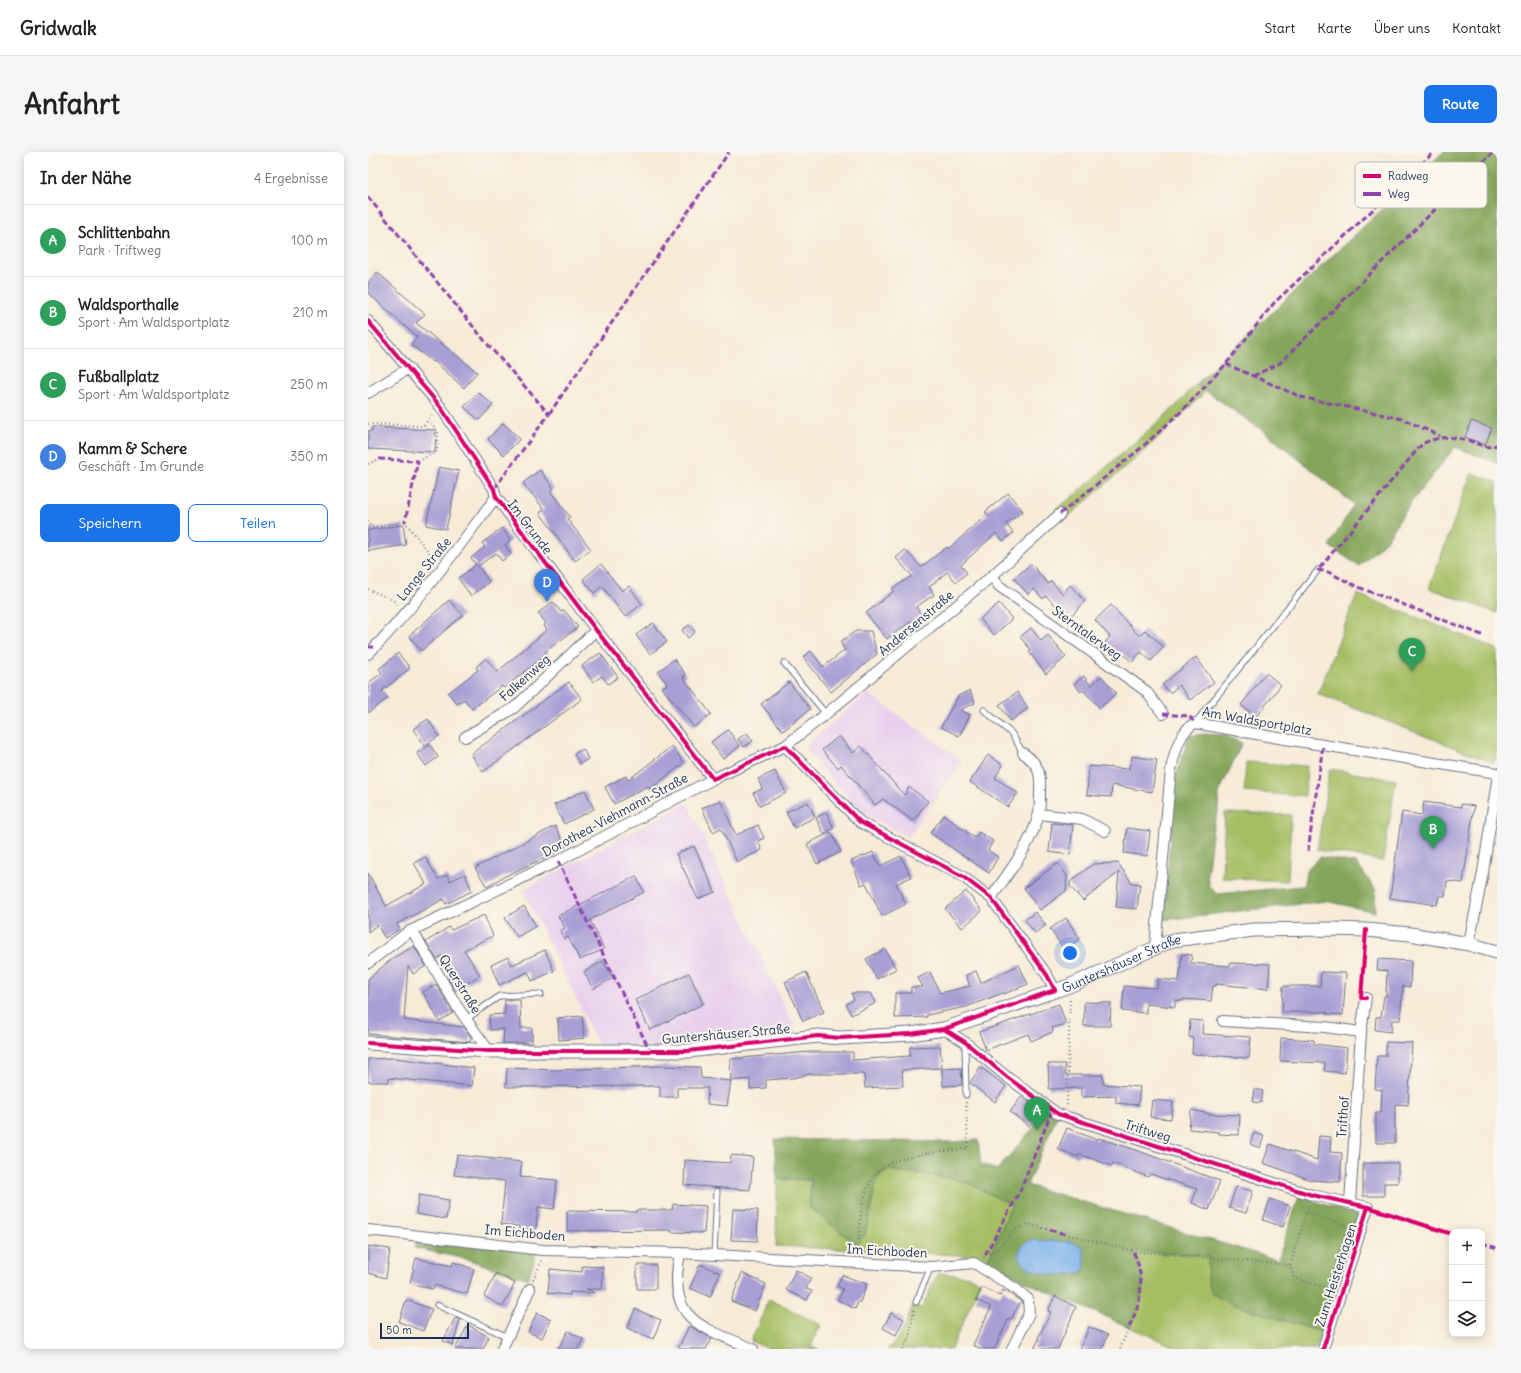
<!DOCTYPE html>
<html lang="de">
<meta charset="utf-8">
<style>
body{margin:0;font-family:Delius,sans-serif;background:#f6f6f6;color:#222}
.controls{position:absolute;right:12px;bottom:12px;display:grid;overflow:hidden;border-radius:8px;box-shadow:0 2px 10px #0003}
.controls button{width:36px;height:36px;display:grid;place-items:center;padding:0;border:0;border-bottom:1px solid #e0e0e0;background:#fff;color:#222;font:20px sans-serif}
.scale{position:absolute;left:12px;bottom:10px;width:89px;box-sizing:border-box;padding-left:4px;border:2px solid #1b2f5e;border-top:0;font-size:11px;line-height:14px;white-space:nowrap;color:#1b2f5e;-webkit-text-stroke:3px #fbf7ec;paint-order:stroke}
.you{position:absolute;left:702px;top:801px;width:14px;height:14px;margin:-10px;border:3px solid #fff;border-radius:50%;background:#1a73e8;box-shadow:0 0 0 6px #1a73e833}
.badge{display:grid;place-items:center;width:26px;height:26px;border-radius:50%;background:#1a73e8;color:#fff;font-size:13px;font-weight:700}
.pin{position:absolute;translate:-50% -33px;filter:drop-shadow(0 1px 2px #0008)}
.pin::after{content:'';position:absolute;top:21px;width:14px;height:12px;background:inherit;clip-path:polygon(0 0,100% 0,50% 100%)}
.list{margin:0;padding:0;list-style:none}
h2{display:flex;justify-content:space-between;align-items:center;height:52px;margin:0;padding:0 16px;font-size:17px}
h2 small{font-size:13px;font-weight:400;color:#767676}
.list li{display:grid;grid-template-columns:26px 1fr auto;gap:12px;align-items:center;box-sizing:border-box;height:72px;padding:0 16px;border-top:1px solid #e0e0e0}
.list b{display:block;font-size:15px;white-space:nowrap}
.list p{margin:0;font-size:13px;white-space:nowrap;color:#767676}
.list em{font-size:13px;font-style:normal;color:#767676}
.actions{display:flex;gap:8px;padding:12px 16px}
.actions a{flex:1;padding:9px 0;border:1px solid #1a73e8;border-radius:8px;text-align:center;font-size:14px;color:#1a73e8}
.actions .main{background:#1a73e8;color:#fff}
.icon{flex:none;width:22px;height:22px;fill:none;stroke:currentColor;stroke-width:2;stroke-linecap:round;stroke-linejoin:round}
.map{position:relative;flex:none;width:1129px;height:1197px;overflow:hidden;border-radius:8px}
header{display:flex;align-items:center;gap:24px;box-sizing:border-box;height:56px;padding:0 20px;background:#fff;border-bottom:1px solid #e0e0e0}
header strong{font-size:19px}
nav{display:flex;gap:22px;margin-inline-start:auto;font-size:14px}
.intro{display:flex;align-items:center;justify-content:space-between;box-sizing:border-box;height:96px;padding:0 24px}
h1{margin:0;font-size:28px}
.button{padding:10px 18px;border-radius:8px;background:#1a73e8;color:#fff;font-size:14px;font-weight:700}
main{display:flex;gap:24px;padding:0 24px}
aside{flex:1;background:#fff;border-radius:8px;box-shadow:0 2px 10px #0003}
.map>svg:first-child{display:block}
.built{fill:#e9d1ed}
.green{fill:#a5be64;stroke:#607661}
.forest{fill:#84a55a;stroke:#506a5c}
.water{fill:#7db2eb;stroke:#4c70a4}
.building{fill:#a99fd5}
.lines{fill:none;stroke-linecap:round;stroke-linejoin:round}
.service-casing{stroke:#687188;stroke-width:7}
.minor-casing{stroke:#687188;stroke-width:12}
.tertiary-casing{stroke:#687188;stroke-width:15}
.path{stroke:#687188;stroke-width:2;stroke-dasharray:1 3;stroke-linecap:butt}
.service{stroke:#fff;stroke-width:5}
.minor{stroke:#fff;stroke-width:10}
.tertiary{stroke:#fff;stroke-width:13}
.quiet{stroke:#8e44ad;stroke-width:3;stroke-dasharray:6 3;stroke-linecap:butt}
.cycleway-casing{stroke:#fbf7ec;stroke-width:6}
.cycleway{stroke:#d6006c;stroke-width:4}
.labels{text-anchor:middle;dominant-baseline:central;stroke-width:4;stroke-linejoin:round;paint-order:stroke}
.street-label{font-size:13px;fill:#1b2f5e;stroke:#fbf7ec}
.key{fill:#fbf7ec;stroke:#b8bbc1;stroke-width:1}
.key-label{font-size:11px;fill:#1b2f5e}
</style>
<header>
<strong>Gridwalk</strong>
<nav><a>Start</a><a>Karte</a><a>Über uns</a><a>Kontakt</a></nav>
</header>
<div class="intro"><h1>Anfahrt</h1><a class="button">Route</a></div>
<main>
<aside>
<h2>In der Nähe<small>4 Ergebnisse</small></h2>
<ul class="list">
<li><span class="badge" style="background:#2e9e5b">A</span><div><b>Schlittenbahn</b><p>Park · Triftweg</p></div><em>100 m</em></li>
<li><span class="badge" style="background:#2e9e5b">B</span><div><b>Waldsporthalle</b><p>Sport · Am Waldsportplatz</p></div><em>210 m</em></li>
<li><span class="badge" style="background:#2e9e5b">C</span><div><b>Fußballplatz</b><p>Sport · Am Waldsportplatz</p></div><em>250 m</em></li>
<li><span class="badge" style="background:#3f7fe0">D</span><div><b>Kamm &amp; Schere</b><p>Geschäft · Im Grunde</p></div><em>350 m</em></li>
</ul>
<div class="actions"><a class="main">Speichern</a><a>Teilen</a></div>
</aside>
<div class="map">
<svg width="1129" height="1197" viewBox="0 0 1129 1197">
<rect width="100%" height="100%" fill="#fbf7ec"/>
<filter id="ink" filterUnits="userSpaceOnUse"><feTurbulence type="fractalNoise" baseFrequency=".025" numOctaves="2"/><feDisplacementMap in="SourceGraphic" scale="8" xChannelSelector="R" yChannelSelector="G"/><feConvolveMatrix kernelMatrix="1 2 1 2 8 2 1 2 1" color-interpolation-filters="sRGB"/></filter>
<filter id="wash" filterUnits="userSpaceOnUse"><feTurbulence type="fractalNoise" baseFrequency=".012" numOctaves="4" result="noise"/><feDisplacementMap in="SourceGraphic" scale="16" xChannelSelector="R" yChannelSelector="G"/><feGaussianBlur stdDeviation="0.9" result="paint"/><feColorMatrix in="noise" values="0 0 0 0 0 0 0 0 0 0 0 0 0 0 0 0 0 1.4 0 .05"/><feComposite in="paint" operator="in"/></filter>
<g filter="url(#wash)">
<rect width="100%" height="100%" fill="#f7ebd7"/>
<path class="built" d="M500,541L594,609L540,685L492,659L436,595Z
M319,651L430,882L318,894H231L155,738Z"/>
<path class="green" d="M828,232L838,239L775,300L695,369L687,358L709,341L808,254Z
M1104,321L1129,330V461L1061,436Z
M989,442L1129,497V602L1126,611L950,542Z
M878,610L939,614L937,644L876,640Z
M962,617L1028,628L1015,709L949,698Z
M857,661L923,663L920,729L854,726Z
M519,1018L578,1025L600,1031L644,1053L619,1110L603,1105L590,1103L408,1094L409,1027L443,1028L441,1055L488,1092L497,1083L509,1026Z
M736,1059L911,1111L948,1178L953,1180L947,1197H812L761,1175L764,1170Z
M570,1121L600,1124L613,1130L583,1197H519C534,1187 538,1171 544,1155L554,1156Z
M401,1147L453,1173L443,1194L451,1197H400L383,1189Z"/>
<path class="forest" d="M1075,0H1129V311L1087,295L1042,352L1018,389L991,414L961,394L986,352L898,281L828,232Z
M835,582L856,583L874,591L851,641L850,660L845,675L839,724L841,734L849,742L935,734L939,718L952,705L988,711L1008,738L1007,760L958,749L795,768L808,624L821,584Z
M678,954L690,962L659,1033L910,1108L931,1044L992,1064L953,1180L864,1152L844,1142L839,1126L841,1104L766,1099C768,1105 772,1112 773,1120C777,1139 770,1158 761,1175L660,1131L619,1110L644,1053L600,1031L578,1025L519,1018L509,1026L497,1083L488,1092L441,1055L444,1028L409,1026L407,987L583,990L610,988L613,1012L629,1018L665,976Z
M49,1085L169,1100L160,1127L98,1107L46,1096Z"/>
<path class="water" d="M662,1088L704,1090L715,1095L717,1107L715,1120C703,1123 687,1124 675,1121C656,1116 639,1102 662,1088Z"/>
<g id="blocks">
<path class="building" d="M9,120L57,162L48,171L109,220L96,236L66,209L65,210L43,193L49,185L0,141V131Z
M110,240L125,253L111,268L96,255Z
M1103,269L1124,276L1117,293L1097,285Z
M135,271L152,287L136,303L120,287Z
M4,275L68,278L67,300L0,297V279H4Z
M71,315L91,319L78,377L58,373Z
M172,318L186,337L182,339L202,365L199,367L223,397L207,409L172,361L176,357L155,331Z
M640,341L655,359L638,372L645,381L635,389L628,381L593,413L599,421L588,430L579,420L561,435L566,443L548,455L553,462L519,487L498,461L526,439L524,437L544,424L528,406L537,398L553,415L579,395L580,397L620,362L617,360Z
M35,373L38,393L0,399V378Z
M134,376L143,388L137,393L143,402L134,409L128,401L110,414L121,430L103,444L90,426L108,413L103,406L117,395L114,391Z
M233,412L254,439L261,434L274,452L257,465L234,434L226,441L215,427Z
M663,412L680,432L683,429L695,442L702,433L717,449L701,466L678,444L675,447L666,437L660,442L646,426Z
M81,448L95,463L53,499L41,484Z
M185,450L193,460L196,458L210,475L177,500L179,502L136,536L134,534L104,557L96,547L89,552L80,541L110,518L108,515L118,506L129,520L179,478L176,473L178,471L170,461Z
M631,451L644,467L626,483L612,467Z
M743,453L771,484L777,478L796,495L783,509L773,500L764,510L753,500L749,504L737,490L742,485L727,468Z
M285,471L299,490L282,502L268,483Z
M321,473L327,480L320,486L314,478Z
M663,476L673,489L680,483L698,505L678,522L661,500L663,498L652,485Z
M488,479H503L509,502L463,540L435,505L443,499L455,515L477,498L472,490Z
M30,501L42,516L14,539L20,546L0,561V531L14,521L11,517Z
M232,501L250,525L240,532L234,524L225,530L214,514Z
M828,505L846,530L822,548L811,533L802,541L794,533Z
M306,507L318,523L315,525L343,562L326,575L294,536L299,532L290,520Z
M898,521L913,533L888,565L873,553Z
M716,524L723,534L733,524L748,541L732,556L715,538L713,540L706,532Z
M201,530L214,547L115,620L103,602Z
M421,530L442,557L415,579L393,552Z
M602,538L607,551L592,558L602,563L591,584L573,575L590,544Z
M649,540L660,556L643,569L631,553Z
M60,567L71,584L56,594L45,577Z
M360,578L372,594L355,607L343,590Z
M379,581L385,589L376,595L370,587Z
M471,584L485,601L493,594L536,643L541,635L560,649L545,669L515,647L507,653L473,613L470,616L454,598Z
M62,593L70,605L58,614L49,601Z
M304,594L316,611L282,637L280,634L246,652L237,635L258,624L260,628Z
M215,597L220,607L212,612L206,602Z
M620,603L635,613L627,626L650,641L640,655L602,630Z
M764,604L789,608L784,640L744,633L743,645L719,643L721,614L761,617Z
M407,619L418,641L392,654L385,641L394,637L390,627Z
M217,638L226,657L196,672L186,653Z
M352,648L368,683L390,673L396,686L390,689L394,698L369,710L353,676L345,680L334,656Z
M440,650L447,665L426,676L418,660Z
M1056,650L1093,655V652L1106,654L1095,731L1079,729L1077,744H1071L1069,753L1022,746L1034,660L1054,663Z
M458,660L466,676L456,682L448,666Z
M576,663L607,686L611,680L625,689L620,698L630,705L621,721L562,681Z
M684,671L705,673L702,703L681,700Z
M187,674L198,695L175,708L174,707L133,726L119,735L107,716Z
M759,676L782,679L779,704L756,701Z
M463,680L473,700L449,712L439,692Z
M326,694L347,740L330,747L308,702Z
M505,700L512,714L533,704L543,725L528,732L538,752L514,764L498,731L493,733L483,709Z
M57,705L70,727L79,723L82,729L97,722L104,739L78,752L76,747L29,772L32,777L17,786L9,773L0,780V721L18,754L58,732L46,711Z
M690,711L699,724L698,739L672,758L656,736Z
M750,711L764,731L772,732L769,757L748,755L751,720L715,749L702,734V730L725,712Z
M268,724L276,740L222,768L236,797L212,808L200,785L196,787L192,779L197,776L190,764Z
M598,739L614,759L594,776L577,757Z
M156,754L168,774L149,785L137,766Z
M667,760L678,773L667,781L657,768Z
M116,763L125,784L96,798L112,823L87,839L80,826L85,823L73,804L69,807L58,790L81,775L83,778Z
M698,766L712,787L696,798L682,777Z
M46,794L58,814L45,822L40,814L36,868L96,875L103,885L102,890L0,882V827L25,806Z
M517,797L528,817L509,827L498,807Z
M177,798L186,819L164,829L160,820L131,833L123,813L140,805L144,813Z
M814,802L824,803L823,811L862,814V811L902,812L900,837L848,832V834H845L843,849L815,847V849L807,848V855L778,852V861L754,859L756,834L789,836L790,827L811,829Z
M1010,807L1043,809L1042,835L1035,834L1032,868H1024L1023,880L1007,878L1008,865H1013L1016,844H1018L1019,819L1009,818Z
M235,809L245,826L225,837L216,820Z
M651,813L660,832L636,842L635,841L598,855L559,863V865L527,866V841H543V835H555L550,826L562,820L572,841L602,834L598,823L608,819L613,831Z
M438,820L456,860L435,869L417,830Z
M953,820L978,821L975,863L958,862L959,860H914L915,834H952Z
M321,821L335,852L282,878L267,848Z
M68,832L85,861L71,869L55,840Z
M483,841H503L508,851L483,863L478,852L486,848Z
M137,848H152L153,876H164V891H135L136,877L122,878L121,863L137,862Z
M716,850L743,851L742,874H716Z
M691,852L698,872L684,876L685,880L663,889L660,882L618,898L611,880Z
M214,864L216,886L191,888L190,866Z
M822,868L835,869L834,882L883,885L881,906L824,902L825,886L821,885Z
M913,886L946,888V892L979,896L977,921L956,919L957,911L912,909Z
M1018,890L1044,891L1040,953L1027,952V991H1008V961H1013L1014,938L1007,937L1009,904H1018Z
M572,894L574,916L534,918L535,934L497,936L496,922H442L425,926L398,928V936L382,937V927L363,929L362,907L441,900H485V908L542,904V895Z
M26,906L106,916L104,934L21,926V930H0V907Z
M680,912H697V923H735V932L772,935L770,953L748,951V944L713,945V936L681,937Z
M293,914L332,915L333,926L363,929L359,954L339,952L340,936H309V945H292V934L138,935L139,916L188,918Z
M612,915L638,934L627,950L602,931Z
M593,916L594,933L575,934L574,917Z
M887,937L895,939L893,951L885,950Z
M654,944L673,960L661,974L642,960Z
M784,948L805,950L803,967L782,965Z
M823,958L842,962L872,963L871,983L851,982V980L821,977Z
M699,976L729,988L730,986L768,998L852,1029L841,1058L824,1051L829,1037L782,1022L780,1025L745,1011L744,1014L711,1002L710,1005L690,997Z
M886,981L896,984L892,996L882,992Z
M951,984L963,985L962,1000L974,1001L972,1030L943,1028L895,1011L902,992L949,1008Z
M89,1003L154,1010L152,1025L189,1028L186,1057L170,1055L168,1078L151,1077V1074L133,1072L137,1029L86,1023Z
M363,1003L385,1005L382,1038L316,1033L317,1008L362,1011Z
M995,1011H1030V1031H1016V1044H995Z
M868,1035L885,1039L878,1061L861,1056Z
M51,1043L81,1048L78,1067L48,1062Z
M902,1047L922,1054L915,1075L895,1068Z
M305,1052L338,1054L336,1081L303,1080V1078L199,1079V1059L268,1060V1058H304Z
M365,1057L390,1058L389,1089L363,1088Z
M0,1094L22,1097L18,1126L0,1121Z
M48,1106L84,1114L85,1110L106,1117L99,1142L66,1133L65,1137L42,1131Z
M332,1112L352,1121L342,1145L322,1136Z
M269,1113H288V1137H269Z
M214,1114L235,1115L234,1137H218L227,1141L202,1140V1143L180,1141L182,1117L214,1120Z
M428,1118L443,1126L438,1137L444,1139L439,1148L418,1138Z
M128,1121L147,1131L135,1155L116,1144Z
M374,1121L398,1132L387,1159L363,1149Z
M474,1123L499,1132L492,1150H490L487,1157L470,1148L475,1137L469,1134Z
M614,1135L632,1144L635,1138L653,1149L643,1167L641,1166L626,1197H613L605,1193L623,1155L608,1148Z
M687,1144L708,1155L690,1197H666L671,1187L670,1186L683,1160L680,1159Z
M38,1148L64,1157L55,1179L31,1170Z
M267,1157L293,1168L285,1187L259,1176Z
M169,1161L183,1167L174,1186L160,1180Z
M523,1161L536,1167L528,1183L515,1176Z
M87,1166L92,1168L85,1193L75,1189Z
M100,1173L121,1185L115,1197H87Z
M321,1174L344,1186L338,1197H310Z
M721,1175L740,1183L734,1197H712Z
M200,1179L215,1187L210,1197H190Z"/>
</g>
</g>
<g filter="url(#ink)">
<use href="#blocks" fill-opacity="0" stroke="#687188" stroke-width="1"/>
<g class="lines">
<defs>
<path id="service" d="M416,511L458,562
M616,558L644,582L655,601
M827,571L950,418
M98,867L132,844L173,842
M597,890L598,943
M346,1103L349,1039
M548,1150L563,1115
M69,1153L140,1185"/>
<path id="minor" d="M0,169L72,254L126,337L128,345L228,478L345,627
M0,241L41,216
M624,424L631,434L778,539L795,562
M0,502C48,454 87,399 128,345
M97,585L146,556L228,478
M417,594L492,670L594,724L623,746L679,823L687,838
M671,662L714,667L737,679
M623,746C639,723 665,690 671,661C672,655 672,647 672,640C673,621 671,612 655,601
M44,778L90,856L121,899
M1101,792L1115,720L1129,629
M787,795L803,617C807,600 811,580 827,571L905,585L1129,621
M0,811L40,780L190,709L345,627L417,594L458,562L624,424L692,362
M855,869L957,875L993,880
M576,877L597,890L639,925L690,962L944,1043L1000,1055L955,1197
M982,1051L993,880L998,846
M0,1078L175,1098L312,1101L563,1115L606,1111L648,1137L660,1147L661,1161L644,1197
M312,1101C298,1170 333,1174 385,1197
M134,1197L162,1137"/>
<g id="tertiary">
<path id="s1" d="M0,891L121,899H320L450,884L472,886L542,882L576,877L701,834L805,788L886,778L965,777L998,778L1042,782L1101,792L1129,800"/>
</g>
</defs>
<use href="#service" class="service-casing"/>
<use href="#minor" class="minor-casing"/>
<use href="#tertiary" class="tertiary-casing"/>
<path class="path" d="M0,272L55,274L65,262
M50,309L69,300L70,279L60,269
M0,312L11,307
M0,369L2,374
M0,375L37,370L67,408
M0,437L25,448L31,454
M994,837L997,789
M699,953L702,846
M697,1082L765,1099L922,1113L941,1053
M490,1100C491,1076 492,1047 505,1025C518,1002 576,1000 600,996L598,950
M616,1106L617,1103L628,1098L648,1077L660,1072L682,1078
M922,1113L926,1126L960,1136L979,1074L939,1060
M165,1128L174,1108
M535,1197L541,1186L546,1158
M752,1197L761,1175"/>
<use href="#service" class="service"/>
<use href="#minor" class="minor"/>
<use href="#tertiary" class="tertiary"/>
<path class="quiet" d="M0,45L121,194L181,262L126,337
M858,212L933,245L1035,267L1072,284
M885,224L912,211L1125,0
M181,262L361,0
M11,307L50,309L37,370
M692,362L773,296L814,259L858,212L906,151L1066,0
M1114,483L990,435L960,420L950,418L1054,292C1070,284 1086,284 1102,289C1114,293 1117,297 1129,293
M0,495H6
M795,562L821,564L827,571
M940,699L955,593
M190,709L282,899
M682,1078L697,1082
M1114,1091L1129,1096
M617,1103L652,1039L684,959
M761,1175C775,1149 777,1125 765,1099"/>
<defs>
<path id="cycleway" d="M0,169L72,254L126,337L128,345L228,478L345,627L417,594L492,670L594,724L623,746L679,823L687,838L576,877L542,882L472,886L450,884L320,899H121L0,891
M998,846H993L998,778
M576,877L597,890L639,925L690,962L944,1043L1000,1055L1084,1082
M955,1197L1000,1055"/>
</defs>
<use href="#cycleway" class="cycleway-casing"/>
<use href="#cycleway" class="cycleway"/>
</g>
</g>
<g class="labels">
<g class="street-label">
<text transform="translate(162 375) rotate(53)">Im Grunde</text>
<text transform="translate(56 417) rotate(-51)">Lange Straße</text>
<text transform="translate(548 471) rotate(-40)">Andersenstraße</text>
<text transform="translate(719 481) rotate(36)">Sterntalerweg</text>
<text transform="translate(157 526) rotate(-42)">Falkenweg</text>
<text transform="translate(889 569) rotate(10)">Am Waldsportplatz</text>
<text transform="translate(247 663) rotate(-28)">Dorothea-Viehmann-Straße</text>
<text stroke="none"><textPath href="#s1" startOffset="767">Guntershäuser Straße</textPath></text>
<text transform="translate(92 832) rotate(58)">Querstraße</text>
<text transform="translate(358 882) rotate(-5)">Guntershäuser Straße</text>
<text transform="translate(975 965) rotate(-86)">Trifthof</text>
<text transform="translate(780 979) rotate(17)">Triftweg</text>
<text transform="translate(157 1081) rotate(5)">Im Eichboden</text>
<text transform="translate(519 1099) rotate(3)">Im Eichboden</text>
<text transform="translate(968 1123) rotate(-72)">Zum Heisterhagen</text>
</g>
</g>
<rect x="987" y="10" width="132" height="46" rx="6" class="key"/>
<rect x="995" y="22" width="18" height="4" fill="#d6006c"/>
<rect x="995" y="40" width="18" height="4" fill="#8e44ad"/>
<g class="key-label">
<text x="1020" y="28">Radweg</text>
<text x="1020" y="46">Weg</text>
</g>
</svg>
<div class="controls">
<button>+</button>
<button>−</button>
<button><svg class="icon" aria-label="layers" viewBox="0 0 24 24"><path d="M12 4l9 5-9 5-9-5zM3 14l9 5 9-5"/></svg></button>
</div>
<div class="scale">50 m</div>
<div class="you"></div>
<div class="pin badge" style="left:669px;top:978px;background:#2e9e5b">A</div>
<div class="pin badge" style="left:1065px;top:697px;background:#2e9e5b">B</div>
<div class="pin badge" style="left:1044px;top:519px;background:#2e9e5b">C</div>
<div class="pin badge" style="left:179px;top:450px;background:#3f7fe0">D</div>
</div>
</main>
